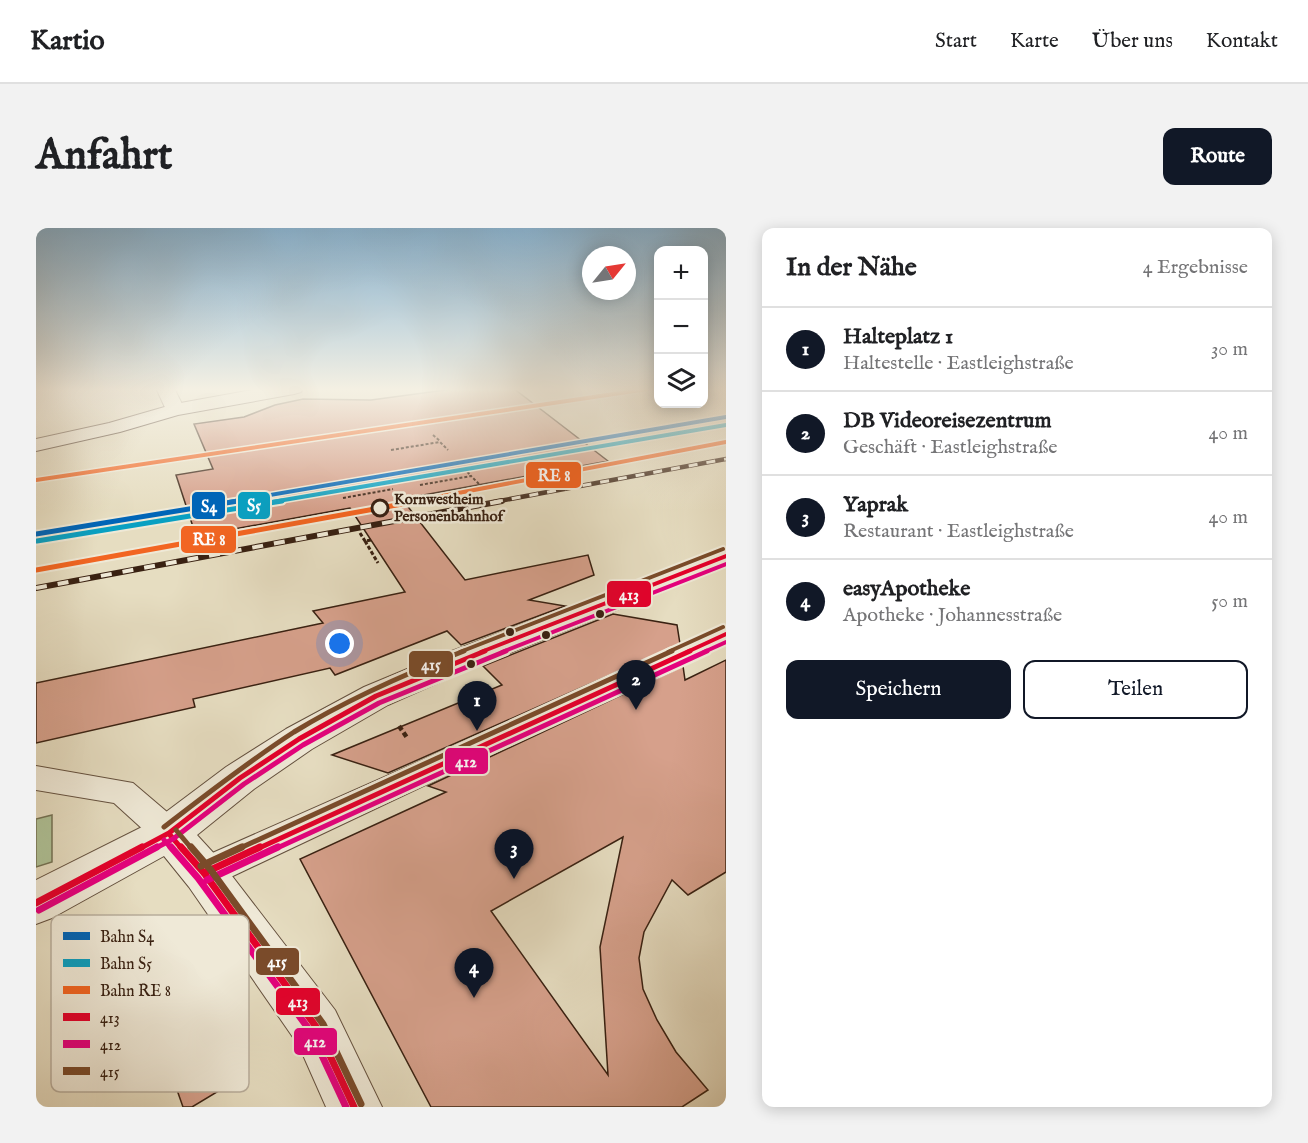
<!DOCTYPE html>
<html lang="de">
<meta charset="utf-8">
<style>
body{margin:0;font-family:"IM FELL English",serif;background:#f2f2f2;color:#202124}
.controls{position:absolute;right:18px;top:18px;display:grid;overflow:hidden;border-radius:12px;box-shadow:0 3px 15px #0003}
.controls button{width:54px;height:54px;display:grid;place-items:center;padding:0;border:0;border-bottom:2px solid #e0e0e0;background:#fff;color:#202124;font:30px sans-serif}
.compass{position:absolute;left:546px;top:18px;width:54px;height:54px;border-radius:50%;background:#fff;box-shadow:0 3px 15px #0003;rotate:60deg}
.you{position:absolute;left:304px;top:416px;width:21px;height:21px;margin:-15px;border:4px solid #fff;border-radius:50%;background:#1a73e8;box-shadow:0 0 0 9px #1a73e833}
.badge{display:grid;place-items:center;width:39px;height:39px;border-radius:50%;background:#111827;color:#fff;font-size:20px;font-weight:700}
.pin{position:absolute;translate:-50% -50px;filter:drop-shadow(0 2px 3px #0008)}
.pin::after{content:'';position:absolute;top:32px;width:21px;height:18px;background:inherit;clip-path:polygon(0 0,100% 0,50% 100%)}
.list{margin:0;padding:0;list-style:none}
h2{display:flex;justify-content:space-between;align-items:center;height:78px;margin:0;padding:0 24px;font-size:26px}
h2 small{font-size:20px;font-weight:400;color:#757577}
.list li{display:grid;grid-template-columns:39px 1fr auto;gap:18px;align-items:center;box-sizing:border-box;height:84px;padding:0 24px;border-top:2px solid #e0e0e0}
.list b{display:block;font-size:22px;white-space:nowrap}
.list p{margin:0;font-size:20px;white-space:nowrap;color:#757577}
.list em{font-size:20px;font-style:normal;color:#757577}
.actions{display:flex;gap:12px;padding:18px 24px}
.actions a{flex:1;padding:14px 0;border:2px solid #111827;border-radius:12px;text-align:center;font-size:21px;color:#111827}
.actions .main{background:#111827;color:#fff}
.icon{flex:none;width:33px;height:33px;fill:none;stroke:currentColor;stroke-width:2;stroke-linecap:round;stroke-linejoin:round}
.map{position:relative;flex:none;width:690px;height:879px;overflow:hidden;border-radius:12px}
header{display:flex;align-items:center;gap:36px;box-sizing:border-box;height:84px;padding:0 30px;background:#fff;border-bottom:2px solid #e0e0e0}
header strong{font-size:28px}
nav{display:flex;gap:33px;margin-inline-start:auto;font-size:21px}
.intro{display:flex;align-items:center;justify-content:space-between;box-sizing:border-box;height:144px;padding:0 36px}
h1{margin:0;font-size:42px}
.button{padding:15px 27px;border-radius:12px;background:#111827;color:#fff;font-size:21px;font-weight:700}
main{display:flex;gap:36px;padding:0 36px}
aside{flex:1;background:#fff;border-radius:12px;box-shadow:0 3px 15px #0003}
.map>svg:first-child{display:block}
.green{fill:#afc297;stroke:#747254;stroke-width:1.5}
.building{fill:#d6a08b;stroke:#392112;stroke-width:1.5;fill-rule:evenodd}
.lines{fill:none;stroke-linecap:round;stroke-linejoin:round}
.service-casing{stroke:#64503e;stroke-width:2}
.minor-casing{stroke:#64503e;stroke-width:2}
.secondary-casing{stroke:#392112;stroke-width:2}
.path-far2{stroke:#392112;stroke-width:2;stroke-dasharray:3 2;stroke-linecap:butt}
.path-far1{stroke:#392112;stroke-width:3;stroke-dasharray:4 2;stroke-linecap:butt}
.path{stroke:#392112;stroke-width:4.5;stroke-dasharray:5 3;stroke-linecap:butt}
.service{fill:#efe9d7;fill-rule:evenodd}
.minor{fill:#efe9d7;fill-rule:evenodd}
.secondary{fill:#efe9d7;fill-rule:evenodd}
.rail-far1-casing{stroke:#392112;stroke-width:4.5}
.rail-casing{stroke:#392112;stroke-width:6}
.rail-far1{stroke:#efe9d7;stroke-width:3;stroke-dasharray:9;stroke-linecap:butt}
.rail{stroke:#efe9d7;stroke-width:4;stroke-dasharray:11;stroke-linecap:butt}
.bus-1-far2-casing{stroke:#efe9d7;stroke-width:8}
.bus-1-far1-casing{stroke:#efe9d7;stroke-width:10}
.bus-1-casing{stroke:#efe9d7;stroke-width:11}
.bus-2-far2-casing{stroke:#efe9d7;stroke-width:8}
.bus-2-far1-casing{stroke:#efe9d7;stroke-width:10}
.bus-2-casing{stroke:#efe9d7;stroke-width:11}
.bus-3-far2-casing{stroke:#efe9d7;stroke-width:8}
.bus-3-far1-casing{stroke:#efe9d7;stroke-width:10}
.bus-3-casing{stroke:#efe9d7;stroke-width:11}
.bus-1-far2{stroke:#e4002b;stroke-width:4}
.bus-1-far1{stroke:#e4002b;stroke-width:5}
.bus-1{stroke:#e4002b;stroke-width:7}
.bus-2-far2{stroke:#e5007d;stroke-width:4}
.bus-2-far1{stroke:#e5007d;stroke-width:5}
.bus-2{stroke:#e5007d;stroke-width:7}
.bus-3-far2{stroke:#7a4b2a;stroke-width:4}
.bus-3-far1{stroke:#7a4b2a;stroke-width:5}
.bus-3{stroke:#7a4b2a;stroke-width:7}
.rail-1-far1-casing{stroke:#efe9d7;stroke-width:7}
.rail-1-casing{stroke:#efe9d7;stroke-width:9}
.rail-2-far1-casing{stroke:#efe9d7;stroke-width:7}
.rail-2-casing{stroke:#efe9d7;stroke-width:9}
.rail-3-far1-casing{stroke:#efe9d7;stroke-width:7}
.rail-3-casing{stroke:#efe9d7;stroke-width:9}
.rail-1-far1{stroke:#0065b7;stroke-width:4}
.rail-1{stroke:#0065b7;stroke-width:5}
.rail-2-far1{stroke:#09a0c2;stroke-width:4}
.rail-2{stroke:#09a0c2;stroke-width:5}
.rail-3-far1{stroke:#f26522;stroke-width:4}
.rail-3{stroke:#f26522;stroke-width:5}
.stop-dot{fill:#efe9d7;stroke:#392112;stroke-width:3}
.bus-dot{fill:#392112;stroke:#efe9d7;stroke-width:2}
.labels{text-anchor:middle;dominant-baseline:central;stroke-width:5;stroke-linejoin:round;paint-order:stroke}
.far-stop-label{font-size:15px;font-weight:bold;fill:#392112;stroke:#efe9d7;text-anchor:start}
.key{fill:#efe9d7;stroke:#b8ad9c;stroke-width:1.5}
.key-label{font-size:16px;fill:#392112}
.line-badge{stroke:#efe9d7;stroke-width:2}
.badge-label{font-size:16px;text-anchor:middle;font-weight:bold;fill:#fff}
</style>
<header>
<strong>Kartio</strong>
<nav><a>Start</a><a>Karte</a><a>Über uns</a><a>Kontakt</a></nav>
</header>
<div class="intro"><h1>Anfahrt</h1><a class="button">Route</a></div>
<main>
<div class="map">
<svg width="690" height="879" viewBox="0 0 690 879">
<rect width="100%" height="100%" fill="#e6ddc1"/>
<filter id="stains"><feTurbulence type="fractalNoise" baseFrequency=".00333" numOctaves="4"/><feColorMatrix values="0 0 0 0 .2 0 0 0 0 .09 0 0 0 0 .02 0 0 0 .5 -.17"/></filter>
<radialGradient id="worn" r=".72"><stop offset=".6" stop-color="#630" stop-opacity="0"/><stop offset="1" stop-color="#630" stop-opacity=".3"/></radialGradient>
<path class="green" d="M16,587V634L0,639V591Z"/>
<path class="building" d="M424,160H477L572,233L366,271L429,352L552,327L558,347L493,372L529,378L425,417L411,403L299,447L294,440L157,471L159,479L0,515V455L287,395L277,383L369,364L314,280L160,308L140,247L177,241L158,196L208,189L239,177L267,171L335,172Z
M577,386L641,397L644,416L352,545L296,527L466,457L447,438Z
M690,432V644L652,667L636,652L608,704L603,730L607,761L621,792L640,824L672,862L646,879H395L264,631L410,564L392,558L647,438L649,452ZM587,609L564,719L572,847L455,683Z
M177,818L191,858L156,879H147L134,842Z"/>
<g class="lines">
<defs>
<path id="service" d="M690,398V415L180,656L168,660L156,656L151,645L156,634Z
M0,538L97,555L144,595L149,605L144,615L133,619L122,615L78,575L0,562Z"/>
<path id="minor" d="M120,160H138L149,182L146,186H132Z
M690,320V338L424,445L352,477L276,521L218,561L161,607L183,631L299,782L346,879H290L263,818L153,659L128,628L16,690L0,696V652L118,593L190,539L250,501L328,459L400,429Z"/>
<path id="secondary" d="M227,160H267L265,164L258,166L142,187L84,204L0,223V211L73,195L139,176Z"/>
</defs>
<use href="#service" class="service-casing"/>
<use href="#minor" class="minor-casing"/>
<use href="#secondary" class="secondary-casing"/>
<path class="path-far2" d="M397,207L404,213
M355,222L404,214L412,222
M428,240L435,248
M384,257L435,248L445,258
M307,270L357,261"/>
<path class="path-far1" d="M324,305L329,313
M335,312L329,313L342,335"/>
<path class="path" d="M363,498L372,511"/>
<use href="#service" class="service"/>
<use href="#minor" class="minor"/>
<use href="#secondary" class="secondary"/>
<defs>
<path id="rail-far1" d="M458,274L690,231"/>
<path id="rail" d="M0,360L466,273"/>
</defs>
<use href="#rail-far1" class="rail-far1-casing"/>
<use href="#rail" class="rail-casing"/>
<use href="#rail-far1" class="rail-far1"/>
<use href="#rail" class="rail"/>
<defs>
<path id="bus-1-far2" d="M445,424L690,328
M651,424L690,406"/>
<path id="bus-1-far1" d="M134,607L146,621
M103,621L133,605L204,550L263,511L340,468L449,423
M221,621L654,423"/>
<path id="bus-1" d="M145,619L168,645L281,800L318,879
M168,645L224,619
M0,675L106,619"/>
<path id="bus-2-far2" d="M466,424L690,336
M668,424L690,414"/>
<path id="bus-2-far1" d="M128,612L136,621
M118,621L137,611L208,556L267,517L343,475L470,423
M239,621L671,423"/>
<path id="bus-2" d="M135,619L162,650L275,804L310,879
M171,652L242,619
M3,682L121,619"/>
<path id="bus-3-far2" d="M424,424L687,321
M632,424L687,399"/>
<path id="bus-3-far1" d="M128,599C171,566 213,533 258,504C312,471 369,446 428,423
M140,602L156,621
M202,621L636,423"/>
<path id="bus-3" d="M155,619L174,641L287,796L325,876
M165,638L206,619"/>
</defs>
<use href="#bus-1-far2" class="bus-1-far2-casing"/>
<use href="#bus-1-far1" class="bus-1-far1-casing"/>
<use href="#bus-1" class="bus-1-casing"/>
<use href="#bus-2-far2" class="bus-2-far2-casing"/>
<use href="#bus-2-far1" class="bus-2-far1-casing"/>
<use href="#bus-2" class="bus-2-casing"/>
<use href="#bus-3-far2" class="bus-3-far2-casing"/>
<use href="#bus-3-far1" class="bus-3-far1-casing"/>
<use href="#bus-3" class="bus-3-casing"/>
<use href="#bus-1-far2" class="bus-1-far2"/>
<use href="#bus-1-far1" class="bus-1-far1"/>
<use href="#bus-1" class="bus-1"/>
<use href="#bus-2-far2" class="bus-2-far2"/>
<use href="#bus-2-far1" class="bus-2-far1"/>
<use href="#bus-2" class="bus-2"/>
<use href="#bus-3-far2" class="bus-3-far2"/>
<use href="#bus-3-far1" class="bus-3-far1"/>
<use href="#bus-3" class="bus-3"/>
<defs>
<path id="rail-1-far1" d="M193,274L690,189"/>
<path id="rail-1" d="M0,306L202,273"/>
<path id="rail-2-far1" d="M236,274L690,197"/>
<path id="rail-2" d="M1,313L246,273"/>
<path id="rail-3-far1" d="M0,252L618,160
M375,274L690,214"/>
<path id="rail-3" d="M0,342L383,273"/>
</defs>
<use href="#rail-1-far1" class="rail-1-far1-casing"/>
<use href="#rail-1" class="rail-1-casing"/>
<use href="#rail-2-far1" class="rail-2-far1-casing"/>
<use href="#rail-2" class="rail-2-casing"/>
<use href="#rail-3-far1" class="rail-3-far1-casing"/>
<use href="#rail-3" class="rail-3-casing"/>
<use href="#rail-1-far1" class="rail-1-far1"/>
<use href="#rail-1" class="rail-1"/>
<use href="#rail-2-far1" class="rail-2-far1"/>
<use href="#rail-2" class="rail-2"/>
<use href="#rail-3-far1" class="rail-3-far1"/>
<use href="#rail-3" class="rail-3"/>
</g>
<linearGradient id="sky" x2="0" y2="1"><stop stop-color="#89b6d6"/><stop offset="0.57" stop-color="#f4f0e3"/><stop offset="1" stop-color="#f4f0e3" stop-opacity="0"/></linearGradient>
<rect width="690" height="283" fill="url(#sky)"/>
<circle class="stop-dot" cx="344" cy="280" r="8"/>
<g class="bus-dot">
<circle cx="564" cy="386" r="5"/>
<circle cx="474" cy="404" r="5"/>
<circle cx="510" cy="407" r="5"/>
<circle cx="435" cy="436" r="5"/>
</g>
<g class="labels">
<g class="far-stop-label">
<text x="358" y="271">Kornwestheim<tspan x="358" dy="17">Personenbahnhof</tspan></text>
</g>
</g>
<rect x="15" y="687" width="198" height="177" rx="9" class="key"/>
<rect x="27" y="704" width="27" height="8" fill="#0065b7"/>
<rect x="27" y="731" width="27" height="8" fill="#09a0c2"/>
<rect x="27" y="758" width="27" height="8" fill="#f26522"/>
<rect x="27" y="785" width="27" height="8" fill="#e4002b"/>
<rect x="27" y="812" width="27" height="8" fill="#e5007d"/>
<rect x="27" y="839" width="27" height="8" fill="#7a4b2a"/>
<g class="key-label">
<text x="64" y="714">Bahn S4</text>
<text x="64" y="741">Bahn S5</text>
<text x="64" y="768">Bahn RE 8</text>
<text x="64" y="795">413</text>
<text x="64" y="822">412</text>
<text x="64" y="849">415</text>
</g>
<g class="line-badge">
<rect x="489" y="233" width="57" height="28" rx="6" fill="#f26522"/>
<rect x="201" y="263" width="34" height="29" rx="6" fill="#09a0c2"/>
<rect x="155" y="263" width="35" height="29" rx="6" fill="#0065b7"/>
<rect x="144" y="297" width="57" height="29" rx="6" fill="#f26522"/>
<rect x="570" y="352" width="46" height="28" rx="6" fill="#e4002b"/>
<rect x="372" y="422" width="46" height="28" rx="6" fill="#7a4b2a"/>
<rect x="408" y="519" width="45" height="28" rx="6" fill="#e5007d"/>
<rect x="219" y="719" width="45" height="29" rx="6" fill="#7a4b2a"/>
<rect x="239" y="759" width="46" height="29" rx="6" fill="#e4002b"/>
<rect x="257" y="799" width="45" height="29" rx="6" fill="#e5007d"/>
</g>
<g class="badge-label">
<text x="518" y="253">RE 8</text>
<text x="218" y="283">S5</text>
<text x="173" y="284">S4</text>
<text x="173" y="317">RE 8</text>
<text x="593" y="372">413</text>
<text x="395" y="442">415</text>
<text x="430" y="539">412</text>
<text x="241" y="739">415</text>
<text x="262" y="779">413</text>
<text x="279" y="819">412</text>
</g>
<rect width="100%" height="100%" filter="url(#stains)"/>
<rect width="100%" height="100%" fill="url(#worn)"/>
</svg>
<div class="controls">
<button>+</button>
<button>−</button>
<button><svg class="icon" aria-label="layers" viewBox="0 0 24 24"><path d="M12 4l9 5-9 5-9-5zM3 14l9 5 9-5"/></svg></button>
</div>
<svg class="compass" viewBox="-18 -18 36 36"><path d="M0-13l5 13h-10z" fill="#e53935"/><path d="M0 13l5-13h-10z" fill="#757577"/></svg>
<div class="you"></div>
<div class="pin badge" style="left:441px;top:503px">1</div>
<div class="pin badge" style="left:600px;top:482px">2</div>
<div class="pin badge" style="left:478px;top:651px">3</div>
<div class="pin badge" style="left:438px;top:770px">4</div>
</div>
<aside>
<h2>In der Nähe<small>4 Ergebnisse</small></h2>
<ul class="list">
<li><span class="badge">1</span><div><b>Halteplatz 1</b><p>Haltestelle · Eastleighstraße</p></div><em>30 m</em></li>
<li><span class="badge">2</span><div><b>DB Videoreisezentrum</b><p>Geschäft · Eastleighstraße</p></div><em>40 m</em></li>
<li><span class="badge">3</span><div><b>Yaprak</b><p>Restaurant · Eastleighstraße</p></div><em>40 m</em></li>
<li><span class="badge">4</span><div><b>easyApotheke</b><p>Apotheke · Johannesstraße</p></div><em>50 m</em></li>
</ul>
<div class="actions"><a class="main">Speichern</a><a>Teilen</a></div>
</aside>
</main>
